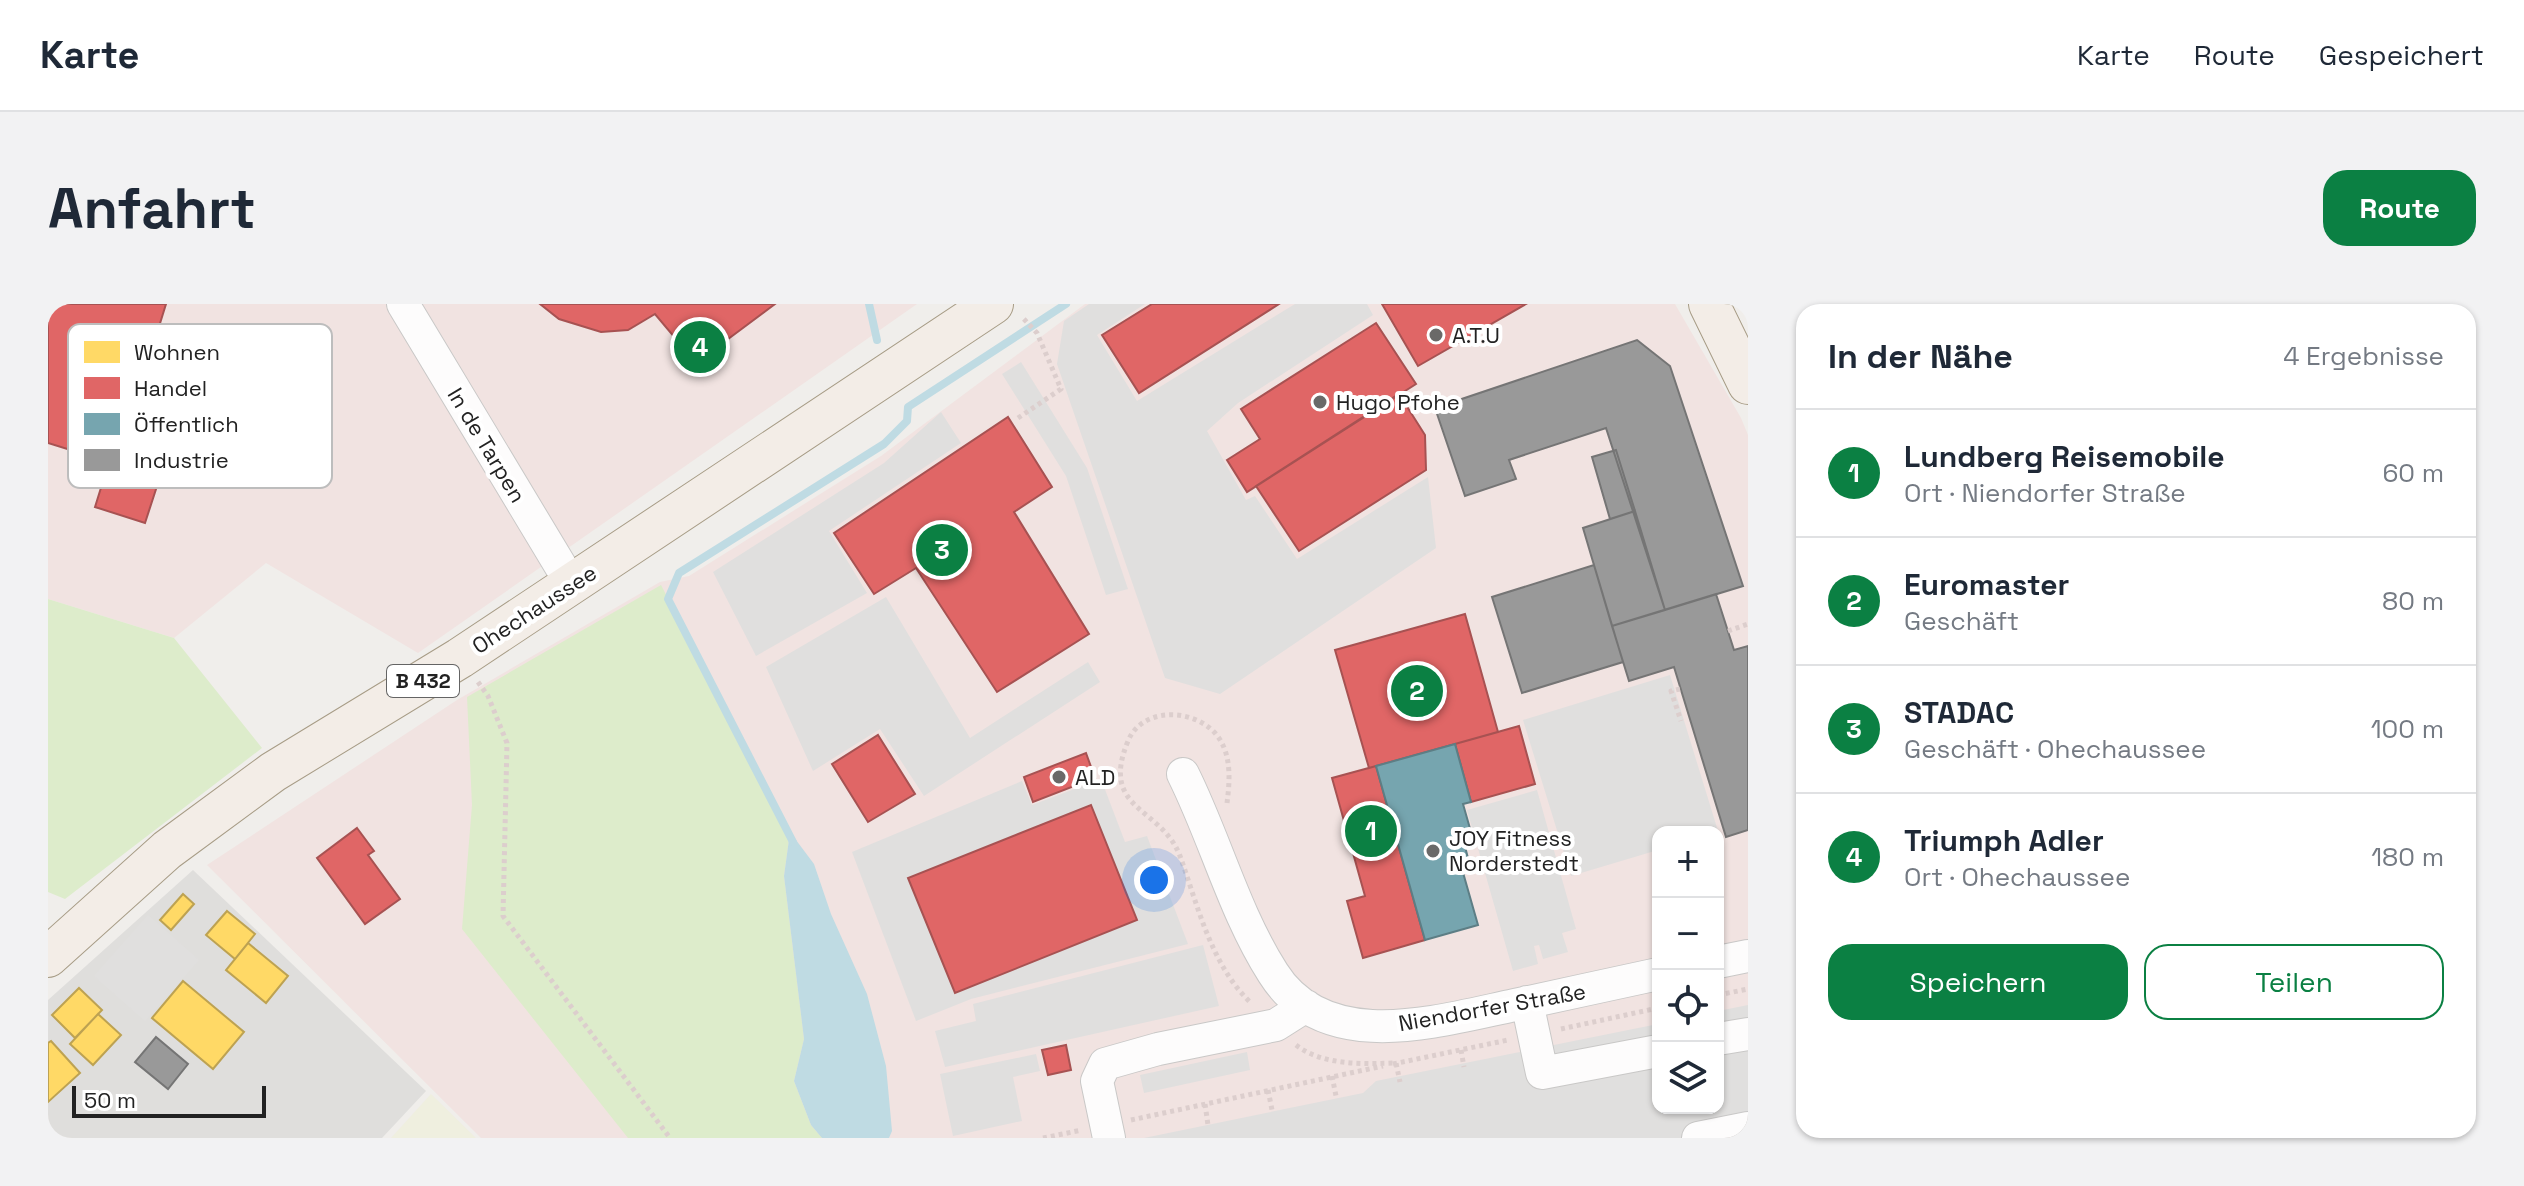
<!DOCTYPE html>
<html lang="de">
<meta charset="utf-8">
<style>
body{margin:0;font-family:"Space Grotesk",sans-serif;background:#f2f2f3;color:#1f2937}
.controls{position:absolute;right:24px;bottom:24px;display:grid;overflow:hidden;border-radius:16px;box-shadow:0 2px 6px #0004}
.controls button{width:72px;height:72px;display:grid;place-items:center;padding:0;border:0;border-bottom:2px solid #e0e1e3;background:#fff;color:#1f2937;font:40px sans-serif}
.scale{position:absolute;left:24px;bottom:20px;width:194px;box-sizing:border-box;padding-left:8px;border:4px solid #222;border-top:0;font-size:22px;line-height:28px;white-space:nowrap;color:#222;-webkit-text-stroke:6px #fff;paint-order:stroke}
.you{position:absolute;left:1106px;top:576px;width:28px;height:28px;margin:-20px;border:6px solid #fff;border-radius:50%;background:#1a73e8;box-shadow:0 0 0 12px #1a73e833}
.badge{display:grid;place-items:center;width:52px;height:52px;border-radius:50%;background:#0b8043;color:#fff;font-size:26px;font-weight:700}
.pin{position:absolute;translate:-50% -50%;border:4px solid #fff;box-shadow:0 2px 8px #0006}
.list{margin:0;padding:0;list-style:none}
h2{display:flex;justify-content:space-between;align-items:center;height:104px;margin:0;padding:0 32px;font-size:34px}
h2 small{font-size:26px;font-weight:400;color:#747a83}
.list li{display:grid;grid-template-columns:52px 1fr auto;gap:24px;align-items:center;box-sizing:border-box;height:128px;padding:0 32px;border-top:2px solid #e0e1e3}
.list b{display:block;font-size:30px;white-space:nowrap}
.list p{margin:0;font-size:26px;white-space:nowrap;color:#747a83}
.list em{font-size:26px;font-style:normal;color:#747a83}
.actions{display:flex;gap:16px;padding:24px 32px}
.actions a{flex:1;padding:18px 0;border:2px solid #0b8043;border-radius:24px;text-align:center;font-size:28px;color:#0b8043}
.actions .main{background:#0b8043;color:#fff}
.icon{flex:none;width:44px;height:44px;fill:none;stroke:currentColor;stroke-width:2;stroke-linecap:round;stroke-linejoin:round}
.map{position:relative;flex:none;width:1700px;height:834px;overflow:hidden;border-radius:24px}
header{display:flex;align-items:center;gap:48px;box-sizing:border-box;height:112px;padding:0 40px;background:#fff;border-bottom:2px solid #e0e1e3}
header strong{font-size:38px}
nav{display:flex;gap:44px;margin-inline-start:auto;font-size:28px}
.intro{display:flex;align-items:center;justify-content:space-between;box-sizing:border-box;height:192px;padding:0 48px}
h1{margin:0;font-size:56px}
.button{padding:20px 36px;border-radius:24px;background:#0b8043;color:#fff;font-size:28px;font-weight:700}
main{display:flex;gap:48px;padding:0 48px}
aside{flex:1;background:#fff;border-radius:24px;box-shadow:0 2px 6px #0004}
.map>svg:first-child{display:block}
.residential{fill:#dfdedc}
.commercial{fill:#f1e3e1;fill-rule:evenodd}
.farmland{fill:#efefdf}
.grass{fill:#ddeccb}
.parking{fill:#e0dfde}
.water{fill:#bfdbe3}
.homes{fill:#ffd966;stroke:#bda252;stroke-width:2}
.shops{fill:#e06666;stroke:#a75252;stroke-width:2}
.public{fill:#76a5af;stroke:#5d7e85;stroke-width:2}
.industry{fill:#999;stroke:#757575;stroke-width:2}
.lines{fill:none;stroke-linecap:round;stroke-linejoin:round}
.stream{stroke:#bfdbe3;stroke-width:8}
.minor-casing{stroke:#c9c8c7;stroke-width:34}
.major-casing{stroke:#a79c86;stroke-width:42}
.path{stroke:#dccecd;stroke-width:5;stroke-dasharray:4 4;stroke-linecap:butt}
.minor{stroke:#fdfcfc;stroke-width:32}
.major{stroke:#f3ede7;stroke-width:40}
.poi-dot{fill:#6a6968;stroke:#fff;stroke-width:3}
.labels{text-anchor:middle;dominant-baseline:central;stroke-width:8;stroke-linejoin:round;paint-order:stroke}
.shield{fill:#fff;stroke:#646464;stroke-width:2}
.shield-label{font-size:20px;font-weight:bold;fill:#222}
.poi-label{font-size:22px;fill:#222;stroke:#fff;text-anchor:start}
.street-label{font-size:22px;fill:#222;stroke:#fff}
.key{fill:#fff;stroke:#bdbdbd;stroke-width:2}
.key-label{font-size:22px;fill:#222}
</style>
<header>
<strong>Karte</strong>
<nav><a>Karte</a><a>Route</a><a>Gespeichert</a></nav>
</header>
<div class="intro"><h1>Anfahrt</h1><a class="button">Route</a></div>
<main>
<div class="map">
<svg width="1700" height="834" viewBox="0 0 1700 834">
<rect width="100%" height="100%" fill="#f0eeeb"/>
<path class="residential" d="M145,566L378,787L334,834H0V696Z"/>
<path class="commercial" d="M0,0H869L370,349L218,259L126,334L0,295Z
M1037,0H1627L1693,114L1700,131V834H433L159,561L409,396L612,278L641,272L833,152ZM1610,528H1670V804H1610Z"/>
<path class="farmland" d="M383,790L428,834H343Z"/>
<path class="grass" d="M613,281L742,528L736,572L756,735L746,777L763,821L774,834H580L414,625L424,501L419,393Z
M0,295L126,334L214,444L17,595L0,588Z"/>
<path class="parking" d="M1041,0H1097L1049,31L1089,97L1247,0H1319L1325,11L1190,99L1159,127L1198,196L1207,192L1249,255L1380,173L1388,244L1172,390L1117,374L1009,60L1016,17Z
M973,58L1039,164L1080,285L1058,291L1018,172L954,70Z
M893,108L913,139L781,227L819,289L708,352L665,268L836,159Z
M838,293L922,434L1040,358L1052,378L876,492L832,425L765,467L718,363Z
M1622,371L1670,527L1610,528V546L1523,572L1475,416Z
M1053,475L1077,538L1099,532L1140,640L923,695L868,717L804,548L974,477L984,501Z
M1489,486L1528,625L1514,629L1520,648L1495,655L1491,641L1486,642L1490,660L1465,667L1419,506Z
M100,611L151,656L97,717L46,672Z
M1155,641L1171,702L897,763L887,727L928,717L925,700Z
M1700,701V834H1096L1315,789L1328,777L1610,720V804H1670V707Z
M1199,748L1202,766L1096,789L1092,771Z
M988,750L992,767L965,773L974,817L905,832L892,770Z"/>
<path class="water" d="M742,528L766,560L783,610L819,690L838,762L844,827L841,834H774L763,821L746,777L756,735L736,572Z"/>
<path class="homes" d="M135,590L146,600L123,626L112,616Z
M179,607L207,630L187,655L158,631Z
M200,639L240,672L218,699L178,666Z
M135,677L196,728L165,765L104,714Z
M31,684L54,706L27,734L4,711Z
M50,710L73,731L45,761L22,740Z
M3,737L32,769L0,798V739Z"/>
<path class="shops" d="M0,0H118L105,42L150,56L97,219L47,203L61,158L0,139Z
M492,0H727L648,59L607,10L580,26L553,28L511,15Z
M1104,0H1231L1091,89L1054,31Z
M1334,0H1478L1370,62Z
M1328,19L1368,80L1199,188L1179,156L1212,135L1193,105Z
M1351,90L1377,131L1378,166L1251,247L1208,182Z
M960,113L1004,183L966,208L1041,330L949,388L868,264L826,290L786,229Z
M1417,310L1450,428L1321,464L1287,346Z
M1471,422L1487,480L1423,498L1407,440Z
M830,431L867,490L820,518L784,460Z
M1038,449L1047,474L985,498L976,473Z
M1328,462L1377,636L1315,654L1299,597L1317,592L1284,474Z
M1043,501L1089,616L907,689L860,574Z
M309,524L326,547L320,551L352,595L317,620L269,554Z
M1018,741L1023,766L1000,771L994,746Z"/>
<path class="public" d="M1407,440L1423,498L1415,500L1423,528L1414,531L1422,562L1414,565L1430,621L1377,636L1328,462Z"/>
<path class="industry" d="M1589,36L1622,62L1695,282L1617,306L1558,124L1461,156L1468,175L1417,192L1387,104Z
M1568,146L1587,207L1562,215L1544,153Z
M1587,207L1617,306L1564,322L1535,224Z
M1546,261L1575,358L1474,389L1444,293Z
M1668,290L1686,346L1700,342V526L1678,533L1626,363L1581,377L1564,322Z
M108,733L140,760L120,785L87,758Z"/>
<g class="lines">
<path class="stream" d="M821,0L829,36
M745,538L620,295L631,269L836,140L859,117L860,103L1018,0"/>
<defs>
<path id="minor" d="M355,0L524,281
M1135,470C1167,534 1186,608 1225,669C1277,752 1390,717 1467,701C1515,691 1562,680 1610,670
M1670,658L1700,652
M1479,698L1494,769L1610,747
M1670,735L1700,730
M1061,834L1049,777L1057,760L1110,745L1228,721L1258,702
M1650,834L1700,824"/>
<path id="major" d="M1661,0L1700,80
M0,653L119,546L225,468L412,354L945,0"/>
</defs>
<use href="#minor" class="minor-casing"/>
<use href="#major" class="major-casing"/>
<path class="path" d="M970,114L1013,85L989,29L974,13
M1680,327L1700,320
M430,378L440,392L459,439L455,612L622,834
M1632,385L1623,387L1633,417
M1179,499C1182,476 1184,448 1167,429C1144,404 1094,403 1080,437C1051,507 1113,502 1132,552C1150,602 1163,661 1203,699
M1670,691L1700,685
M1513,725L1610,704
M1248,741C1275,762 1317,760 1348,759L1352,778
M1413,746L1416,763
M1345,760L1460,736
M1284,772L1288,792
M1220,786L1224,806
M1157,800L1160,821
M1083,816L1335,762
M995,834L1034,826"/>
<use href="#minor" class="minor"/>
<use href="#major" class="major"/>
</g>
<g class="poi-dot">
<circle cx="1388" cy="31" r="8"/>
<circle cx="1272" cy="98" r="8"/>
<circle cx="1011" cy="473" r="8"/>
<circle cx="1385" cy="547" r="8"/>
</g>
<g class="labels">
<rect class="shield" x="339" y="361" width="72" height="32" rx="6"/>
<g class="shield-label">
<text x="375" y="377">B 432</text>
</g>
<g class="poi-label">
<text x="1404" y="31">A.T.U</text>
<text x="1288" y="98">Hugo Pfohe</text>
<text x="1027" y="473">ALD</text>
<text x="1401" y="534">JOY Fitness<tspan x="1401" dy="25">Norderstedt</tspan></text>
</g>
<g class="street-label">
<text transform="translate(439 141) rotate(59)">In de Tarpen</text>
<text transform="translate(486 305) rotate(-33)">Ohechaussee</text>
<text transform="translate(1444 703) rotate(-10)">Niendorfer Straße</text>
</g>
</g>
<rect x="20" y="20" width="264" height="164" rx="12" class="key"/>
<rect x="36" y="37" width="36" height="22" fill="#ffd966"/>
<rect x="36" y="73" width="36" height="22" fill="#e06666"/>
<rect x="36" y="109" width="36" height="22" fill="#76a5af"/>
<rect x="36" y="145" width="36" height="22" fill="#999"/>
<g class="key-label">
<text x="86" y="56">Wohnen</text>
<text x="86" y="92">Handel</text>
<text x="86" y="128">Öffentlich</text>
<text x="86" y="164">Industrie</text>
</g>
</svg>
<div class="controls">
<button>+</button>
<button>−</button>
<button><svg class="icon" aria-label="locate" viewBox="0 0 24 24"><circle cx="12" cy="12" r="6"/><path d="M12 2v4M12 18v4M2 12h4M18 12h4"/></svg></button>
<button><svg class="icon" aria-label="layers" viewBox="0 0 24 24"><path d="M12 4l9 5-9 5-9-5zM3 14l9 5 9-5"/></svg></button>
</div>
<div class="scale">50 m</div>
<div class="you"></div>
<div class="pin badge" style="left:1323px;top:527px">1</div>
<div class="pin badge" style="left:1369px;top:387px">2</div>
<div class="pin badge" style="left:894px;top:246px">3</div>
<div class="pin badge" style="left:652px;top:43px">4</div>
</div>
<aside>
<h2>In der Nähe<small>4 Ergebnisse</small></h2>
<ul class="list">
<li><span class="badge">1</span><div><b>Lundberg Reisemobile</b><p>Ort · Niendorfer Straße</p></div><em>60 m</em></li>
<li><span class="badge">2</span><div><b>Euromaster</b><p>Geschäft</p></div><em>80 m</em></li>
<li><span class="badge">3</span><div><b>STADAC</b><p>Geschäft · Ohechaussee</p></div><em>100 m</em></li>
<li><span class="badge">4</span><div><b>Triumph Adler</b><p>Ort · Ohechaussee</p></div><em>180 m</em></li>
</ul>
<div class="actions"><a class="main">Speichern</a><a>Teilen</a></div>
</aside>
</main>
